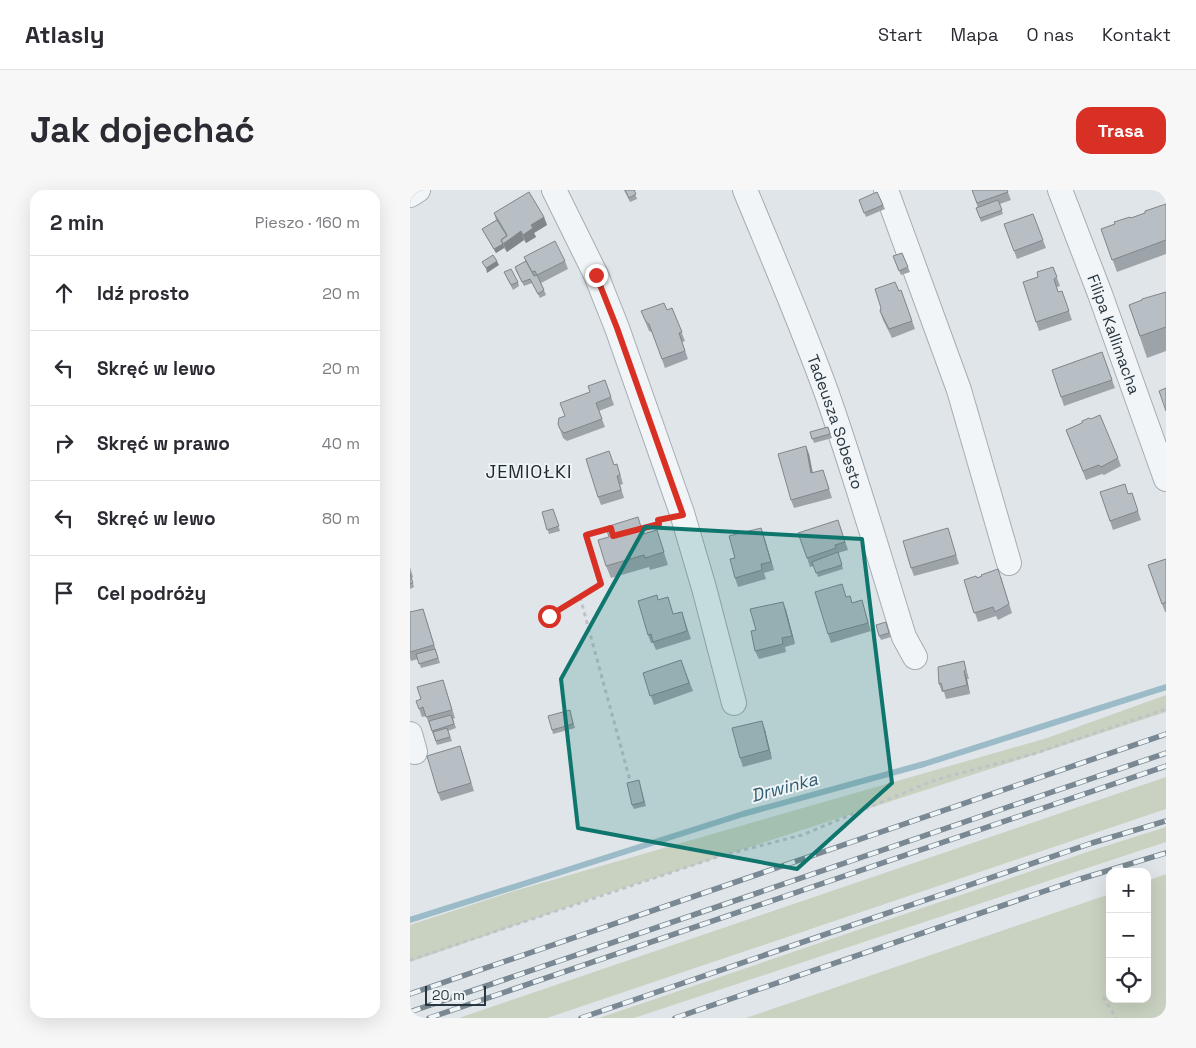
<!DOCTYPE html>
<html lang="pl">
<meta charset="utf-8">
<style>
body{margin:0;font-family:"Space Grotesk",sans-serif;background:#f7f7f7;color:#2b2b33}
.controls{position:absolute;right:15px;bottom:15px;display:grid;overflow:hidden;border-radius:10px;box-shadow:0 5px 20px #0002}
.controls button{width:45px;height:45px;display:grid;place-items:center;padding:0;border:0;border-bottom:1px solid #e1e1e2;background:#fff;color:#2b2b33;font:25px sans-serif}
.scale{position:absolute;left:15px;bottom:12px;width:61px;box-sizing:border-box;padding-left:5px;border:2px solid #283640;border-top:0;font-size:14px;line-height:18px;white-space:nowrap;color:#283640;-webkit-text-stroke:4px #eff4f6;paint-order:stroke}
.stop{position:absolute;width:15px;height:15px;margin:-11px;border:4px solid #d93025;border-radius:50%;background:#fff}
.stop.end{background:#d93025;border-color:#fff;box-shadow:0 1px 5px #0008}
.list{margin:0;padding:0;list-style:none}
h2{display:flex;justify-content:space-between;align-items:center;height:65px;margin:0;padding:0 20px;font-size:21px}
h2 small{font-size:16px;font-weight:400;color:#7c7c81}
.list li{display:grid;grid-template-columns:32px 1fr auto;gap:15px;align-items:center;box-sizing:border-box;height:75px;padding:0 20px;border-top:1px solid #e1e1e2}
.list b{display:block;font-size:19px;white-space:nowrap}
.list em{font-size:16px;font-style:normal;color:#7c7c81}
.icon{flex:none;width:28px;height:28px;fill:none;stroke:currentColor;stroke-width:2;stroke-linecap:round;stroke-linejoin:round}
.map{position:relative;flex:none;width:756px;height:828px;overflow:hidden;border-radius:15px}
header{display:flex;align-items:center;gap:30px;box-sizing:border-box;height:70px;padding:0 25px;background:#fff;border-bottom:1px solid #e1e1e2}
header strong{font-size:24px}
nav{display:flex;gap:28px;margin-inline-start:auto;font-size:18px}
.intro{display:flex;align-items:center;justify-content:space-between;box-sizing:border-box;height:120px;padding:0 30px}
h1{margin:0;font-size:35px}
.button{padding:12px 22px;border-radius:15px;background:#d93025;color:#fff;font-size:18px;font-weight:700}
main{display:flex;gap:30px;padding:0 30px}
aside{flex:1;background:#fff;border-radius:15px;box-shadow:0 5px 20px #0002}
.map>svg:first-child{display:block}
.green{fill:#c9d2c1}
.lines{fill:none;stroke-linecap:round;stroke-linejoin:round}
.stream{stroke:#9bbbc8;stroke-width:6}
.minor-casing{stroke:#a5adb3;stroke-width:26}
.path{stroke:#bdc3c7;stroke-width:3;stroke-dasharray:4 4;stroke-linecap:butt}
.minor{stroke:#f2f5f7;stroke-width:24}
.rail-casing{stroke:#798892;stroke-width:5.5}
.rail{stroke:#eff4f6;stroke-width:4;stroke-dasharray:11;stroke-linecap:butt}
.wall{fill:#9da4a9}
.shaded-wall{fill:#80868a}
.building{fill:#b7bfc5;stroke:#80868a}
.route{stroke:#d93025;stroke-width:6}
.marked{fill:#0f766e;fill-opacity:0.2;stroke:#0f766e;stroke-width:4;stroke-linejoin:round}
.labels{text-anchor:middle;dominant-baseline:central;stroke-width:4;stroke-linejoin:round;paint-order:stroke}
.street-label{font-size:16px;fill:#283640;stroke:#eff4f6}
.neighbourhood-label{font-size:18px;letter-spacing:1px;fill:#1b2731;stroke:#eff4f6}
.water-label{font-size:18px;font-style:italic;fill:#335e73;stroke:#eff4f6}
</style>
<header>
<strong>Atlasly</strong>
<nav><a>Start</a><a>Mapa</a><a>O nas</a><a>Kontakt</a></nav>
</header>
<div class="intro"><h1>Jak dojechać</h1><a class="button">Trasa</a></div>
<main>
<aside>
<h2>2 min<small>Pieszo · 160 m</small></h2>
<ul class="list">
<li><svg class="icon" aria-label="ahead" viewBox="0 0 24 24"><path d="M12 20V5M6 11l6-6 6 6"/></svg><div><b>Idź prosto</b></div><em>20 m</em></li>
<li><svg class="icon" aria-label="left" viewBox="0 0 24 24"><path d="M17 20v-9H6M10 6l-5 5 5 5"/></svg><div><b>Skręć w lewo</b></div><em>20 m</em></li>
<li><svg class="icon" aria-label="right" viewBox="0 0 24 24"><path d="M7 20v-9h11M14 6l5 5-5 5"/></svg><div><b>Skręć w prawo</b></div><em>40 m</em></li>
<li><svg class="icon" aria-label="left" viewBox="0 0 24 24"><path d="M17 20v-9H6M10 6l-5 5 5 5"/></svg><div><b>Skręć w lewo</b></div><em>80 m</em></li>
<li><svg class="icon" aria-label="arrive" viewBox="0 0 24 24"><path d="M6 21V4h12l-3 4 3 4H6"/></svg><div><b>Cel podróży</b></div></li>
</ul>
</aside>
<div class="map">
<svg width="756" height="828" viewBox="0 0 756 828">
<rect width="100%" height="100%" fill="#e0e5e9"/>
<path class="green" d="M756,505V522L195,704L0,772V735L104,701L637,548Z
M756,587V619L137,828H49Z
M756,637V652L224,828H189L680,661Z
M756,684V828H336L700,704V809H737V691Z"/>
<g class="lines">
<path class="stream" d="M0,730L333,624L514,574L756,497"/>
<defs>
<g id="minor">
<path d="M144,0L186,85L207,138L272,323L294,398L324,513"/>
<path id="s1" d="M335,0C363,68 392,135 417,204C445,284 469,366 494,447L505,467"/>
<path d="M476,0L549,200L599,373"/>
<path id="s2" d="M650,0L690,104L756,289"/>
<path d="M0,5L8,0"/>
<path d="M0,544L5,562"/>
</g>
</defs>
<use href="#minor" class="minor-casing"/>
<path class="path" d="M229,339L249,334L248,330H253
M170,407L221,594
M139,426L191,394L176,345L199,338
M0,770L310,666L392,645L525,590L623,564L756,519
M693,807L706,828"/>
<use href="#minor" class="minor"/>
<defs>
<path id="rail" d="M0,804L756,544
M0,822L756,563
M19,828L756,576
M171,828L682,653L756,631
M265,828L667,690L756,663"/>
</defs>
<use href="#rail" class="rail-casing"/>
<use href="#rail" class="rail"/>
</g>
<path class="wall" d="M214,0H226L224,1L227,9L220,12Z
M562,0H597L601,10L590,14L593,24L571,32L566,18H568Z
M467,2L475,19L456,27L449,10Z
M756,14V64L707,82L691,39L735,23Z
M84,23L134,27L137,35L124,43L126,47L116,53L114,50L97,62L94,58L86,63L74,43L72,39L86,30Z
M623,24L636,58L607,69L594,34Z
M492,63L500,82L491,85L483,66Z
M114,67L155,71L158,79L131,93L136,105L130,108L122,93L114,96L106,81L105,77L116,71Z
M643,77L650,96L647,97L648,102L652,101L662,130L629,141L613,92L628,87Z
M94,82L108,92L109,96L103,100Z
M491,100L505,139L482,148L473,130L470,121L489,101Z
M756,102V161L737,168L719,115Z
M262,118L275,151L272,152L278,169L255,178L242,142L239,141L231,121L257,120Z
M692,162L705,198L654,216L642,180Z
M195,190L204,215L189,221L195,237L157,251L153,248L148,234L155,226Z
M672,233L708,268L711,276L694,285L692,284L676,290L656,240Z
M418,237L422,248L404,253L400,242Z
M399,264L403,283L413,280L422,308L384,318L381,310Z
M204,275L210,283L213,294L210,295L214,308L191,315L188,307Z
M690,302L718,304L722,303L731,330L703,340Z
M143,319L150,341L139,344L132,322Z
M351,338L364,380L354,383L356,389L328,397L325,388V368Z
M538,338L549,374L504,386L501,378Z
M431,339L438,360L428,363L433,379L408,387L404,376L400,377L397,368Z
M234,344L251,353L258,375L240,380L239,377L201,388L196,376Z
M756,369V422H755L738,375Z
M0,377L3,387L1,388L4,397L0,399Z
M591,387L602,423L588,430L586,426L568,432L554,390L567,388Z
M258,407L263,424L272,422L281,449L246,460L243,453H241L238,445L248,410Z
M452,410L461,441L421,453L418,444L442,413Z
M13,419L30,473L11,478L8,469L1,471L0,468V422Z
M376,420L385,454L375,457L376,462L349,469L345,461L346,440Z
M476,432L481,447L471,450L469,446Z
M271,470L283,501L244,515L233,483Z
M554,471L559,489H557L560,504L536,509L534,502H532L529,494Z
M33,490L45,528L43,529L46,538L38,541L42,551L27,555L16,526L12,527L9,519L11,509Z
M161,524L165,538L143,544L142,540Z
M355,540L362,569L333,577L330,568Z
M50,556L64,601L31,611L28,603Z
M229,590L236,616L224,619L222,615Z"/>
<path class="shaded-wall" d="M134,27L137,35L124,43L126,47L116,53L113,45L121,35Z
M111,41L114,50L97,62L93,53Z
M93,54L94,58L86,63L84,59Z
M87,71L89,75L77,83L76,78Z
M396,256L399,264L404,292L401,283Z
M351,338L354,346L364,380L361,372Z
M373,412L376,420L385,454L382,446Z
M554,481L557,489L560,504L557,495Z
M352,531L355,540L362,569L359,560Z"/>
<path class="building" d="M215,0H224L226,4L219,8Z
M562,0H597L598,2L567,13Z
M119,2L134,27L121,35L123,38L113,45L111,41L93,54L91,50L97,45L84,23Z
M467,2L473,15L454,23L449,10Z
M588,10L592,20L570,28L566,18Z
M756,14V50L702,70L691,39L705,34L704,32L720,27L721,28L735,23V21Z
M623,24L633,50L604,61L594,34Z
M87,30L97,46L91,50L93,54L84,59L72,39Z
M145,51L155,71L127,85L125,81L122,82L114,67Z
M492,63L498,77L489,81L483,66Z
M83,65L87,71L76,78L72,72Z
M116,71L124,86L127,85L134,100L128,104L120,89L112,92L105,77Z
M643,77L647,87L644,89L648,102L652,101L659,121L626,132L613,92L628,87L627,82Z
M101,79L108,92L101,95L94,82Z
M485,92L489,101L491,100L502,131L479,139L470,121L471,118L465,99Z
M756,102V137L730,146L719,115L732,110V109Z
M254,113L257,120L262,118L272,142L269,143L275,161L252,169L239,134L236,132L231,121Z
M692,162L702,190L651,207L642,180Z
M195,190L201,207L186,213L192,229L154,243L150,239L148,234L149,228L155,226L150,213L180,202L178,196Z
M756,198V221L749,201Z
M690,225L708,268L691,277L689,275L673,281L656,240L672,233V231L679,228L681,229Z
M418,237L420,244L402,249L400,242Z
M396,256L401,283L413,280L419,299L381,310L368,264Z
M199,261L204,275L207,274L210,285L207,286L211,300L188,307L176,269Z
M715,294L718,304L722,303L728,321L700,331L690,302Z
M143,319L149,336L137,340L132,322Z
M228,327L233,344L247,340L254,362L235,368L234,365L196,376L188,350L199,347L196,337Z
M428,330L435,352L425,355L426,358L397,368L388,343Z
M351,338L361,372L351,374L352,380L325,388L320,369L325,368L319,346Z
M538,338L546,365L501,378L493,351Z
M428,362L432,375L406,383L402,372Z
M756,369V412L752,414L738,375Z
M588,379L599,414L585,422L583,417L564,423L554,390L566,386L567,388L572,386L571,385Z
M0,384L3,393L0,394Z
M432,394L436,407L440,406L442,413L452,410L458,433L418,444L405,402Z
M247,405L248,410L258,407L263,424L272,422L277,441L243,452L241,444L238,445L228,411Z
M373,412L382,446L372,448L373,454L345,461L341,441L346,440L340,419Z
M13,419L24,455L0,462V422Z
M476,432L479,443L469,446L466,435Z
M25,459L28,468L9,474L6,464Z
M271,470L279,493L240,506L233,483Z
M554,471L556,480L554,481L557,495L533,501L531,493L529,494L528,477Z
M33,490L42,520L16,527L13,517L9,519L6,511L11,509L7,497Z
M160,520L163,534L142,540L138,526Z
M41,525L44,534L22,541L19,531Z
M352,531L359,560L330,568L322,538Z
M37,538L40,547L26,551L23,542Z
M50,556L61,593L28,603L17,566Z
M229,590L234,612L222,615L217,593Z"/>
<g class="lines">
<path class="route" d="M139,426L191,394L176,345L201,338L203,346L249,334L248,330L273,325L207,138L186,85"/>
</g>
<path class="marked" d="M235,337L452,349L482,593L387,679L168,638L151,489Z"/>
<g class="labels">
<g class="street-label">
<text stroke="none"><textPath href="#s2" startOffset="154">Filipa Kallimacha</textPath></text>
<text stroke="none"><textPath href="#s1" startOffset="249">Tadeusza Sobesto</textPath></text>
</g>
<g class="neighbourhood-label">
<text x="119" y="281">JEMIOŁKI</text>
</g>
<g class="water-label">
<text transform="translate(374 597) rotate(-15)">Drwinka</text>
</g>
</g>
</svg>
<div class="controls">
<button>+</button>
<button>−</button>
<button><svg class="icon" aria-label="locate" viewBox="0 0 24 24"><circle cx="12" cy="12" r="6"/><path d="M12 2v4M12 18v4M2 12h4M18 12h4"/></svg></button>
</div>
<div class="scale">20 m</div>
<div class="stop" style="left:139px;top:426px"></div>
<div class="stop end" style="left:186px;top:85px"></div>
</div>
</main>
